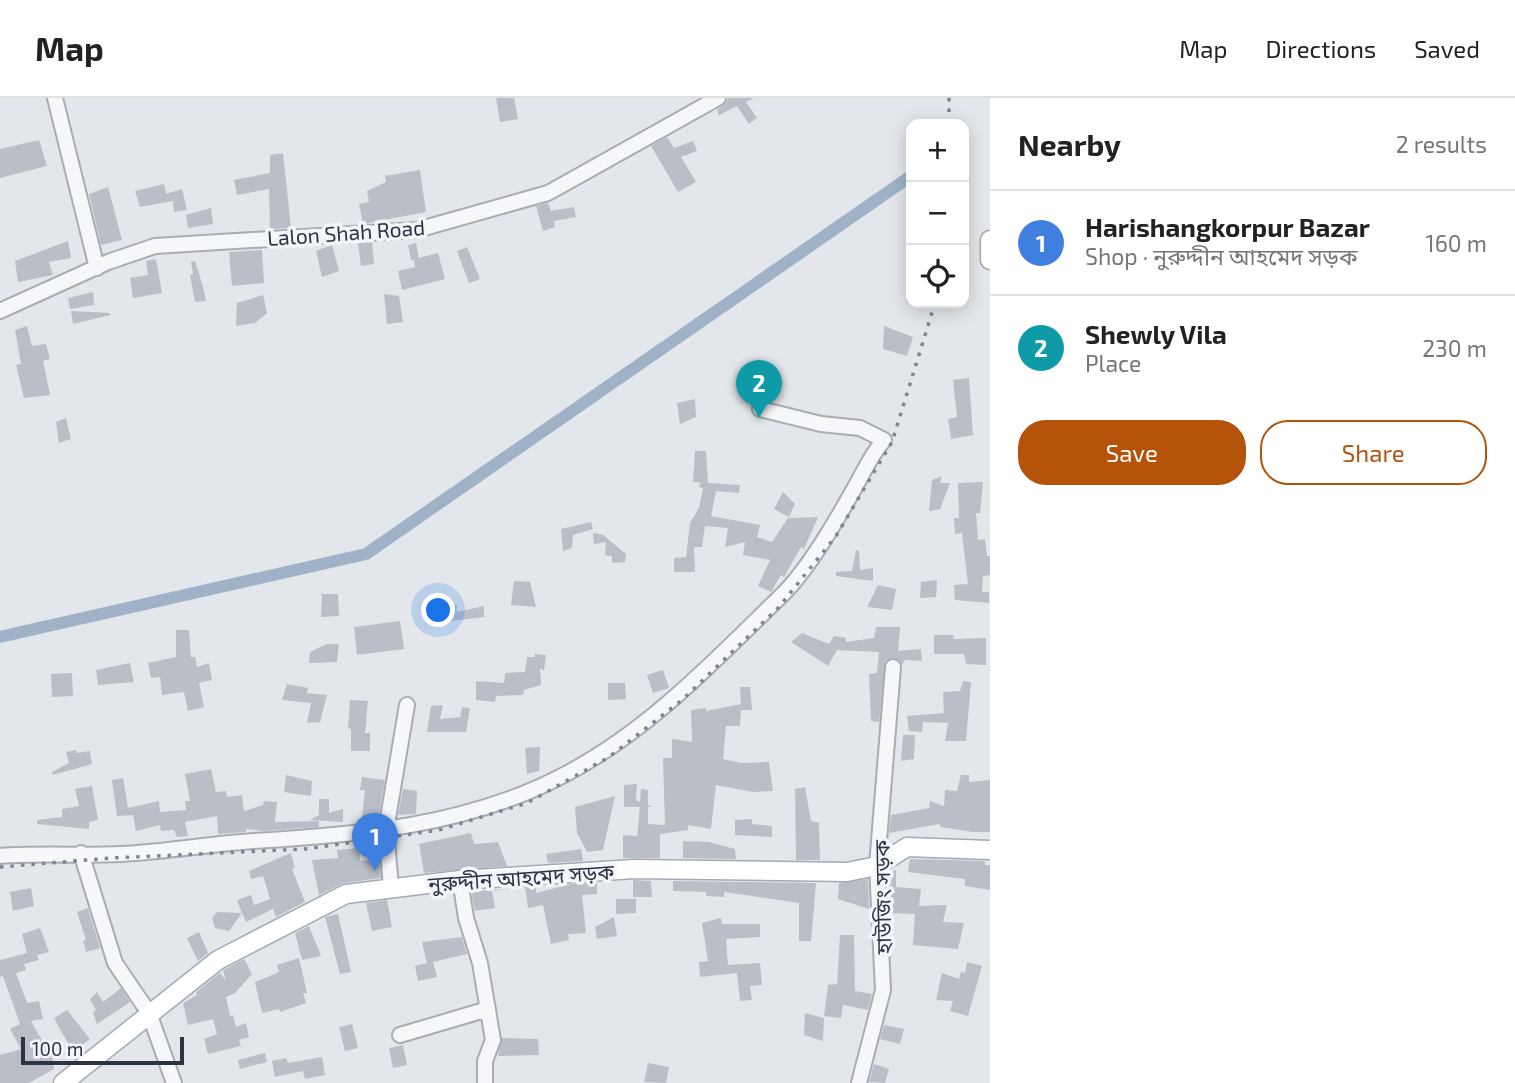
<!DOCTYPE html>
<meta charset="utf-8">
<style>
body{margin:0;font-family:"Exo 2","Noto Sans Bengali",sans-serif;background:#f2f2f2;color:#222}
.controls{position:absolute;right:21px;top:21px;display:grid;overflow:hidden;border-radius:14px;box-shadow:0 4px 18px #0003}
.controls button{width:63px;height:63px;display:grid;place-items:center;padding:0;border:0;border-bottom:2px solid #e0e0e0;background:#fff;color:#222;font:35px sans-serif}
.scale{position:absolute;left:21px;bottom:18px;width:163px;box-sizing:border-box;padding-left:7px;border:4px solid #2c3342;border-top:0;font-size:19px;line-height:24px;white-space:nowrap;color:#2c3342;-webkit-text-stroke:5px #f3f5f8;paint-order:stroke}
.you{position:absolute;left:439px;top:513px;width:24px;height:24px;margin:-18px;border:5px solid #fff;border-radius:50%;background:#1a73e8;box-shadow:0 0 0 10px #1a73e833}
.badge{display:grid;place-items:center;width:46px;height:46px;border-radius:50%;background:#b45309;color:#fff;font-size:23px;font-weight:700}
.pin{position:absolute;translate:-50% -58px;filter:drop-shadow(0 2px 4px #0008)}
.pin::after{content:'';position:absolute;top:37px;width:24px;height:21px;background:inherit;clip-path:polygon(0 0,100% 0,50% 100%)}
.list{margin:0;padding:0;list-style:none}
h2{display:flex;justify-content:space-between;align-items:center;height:91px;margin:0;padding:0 28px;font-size:30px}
h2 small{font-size:23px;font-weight:400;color:#767676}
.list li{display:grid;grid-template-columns:46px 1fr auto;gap:21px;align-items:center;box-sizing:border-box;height:105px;padding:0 28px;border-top:2px solid #e0e0e0}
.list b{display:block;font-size:26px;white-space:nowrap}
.list p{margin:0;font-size:23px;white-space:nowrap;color:#767676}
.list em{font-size:23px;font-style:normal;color:#767676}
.actions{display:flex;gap:14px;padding:21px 28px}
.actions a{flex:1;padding:16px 0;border:2px solid #b45309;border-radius:28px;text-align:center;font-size:24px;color:#b45309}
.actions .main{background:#b45309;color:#fff}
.icon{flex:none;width:38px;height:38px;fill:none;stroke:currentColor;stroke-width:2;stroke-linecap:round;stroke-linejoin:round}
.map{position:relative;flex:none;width:990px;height:985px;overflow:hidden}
header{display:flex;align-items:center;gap:42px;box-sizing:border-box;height:98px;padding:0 35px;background:#fff;border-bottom:2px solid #e0e0e0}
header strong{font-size:33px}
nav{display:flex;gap:38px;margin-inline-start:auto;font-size:24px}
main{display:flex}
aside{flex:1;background:#fff}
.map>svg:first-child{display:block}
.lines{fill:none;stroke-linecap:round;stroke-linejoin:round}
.canal{stroke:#a0b2c8;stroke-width:12}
.building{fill:#babfc7}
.minor-casing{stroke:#a8adb4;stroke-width:18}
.major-casing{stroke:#a3aab6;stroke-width:21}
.minor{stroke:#f6f7f9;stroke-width:14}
.major{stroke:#fff;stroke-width:18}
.rail{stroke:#7d8593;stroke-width:3.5;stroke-dasharray:3.5 7;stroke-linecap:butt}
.labels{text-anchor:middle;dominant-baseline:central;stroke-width:7;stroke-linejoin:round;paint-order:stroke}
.street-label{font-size:21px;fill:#2c3342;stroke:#f3f5f8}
</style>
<header>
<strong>Map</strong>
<nav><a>Map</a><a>Directions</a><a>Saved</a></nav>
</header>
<main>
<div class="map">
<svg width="990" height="985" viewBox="0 0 990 985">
<rect width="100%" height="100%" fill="#e3e6ea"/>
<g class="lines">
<path class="canal" d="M0,539L366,456L911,78"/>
</g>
<path class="building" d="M496,0H514L518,21L500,24Z
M728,0H754L746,4L757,20L749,26L737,8L719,17L717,12L726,5Z
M667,39L674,50L693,43L697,53L681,59L696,84L678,94L651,48Z
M39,42L47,68L0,80V51Z
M283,55L291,130L270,131L269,91L237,97L234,82L270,75V57Z
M420,72L426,114L363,126L359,106L369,104L367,93L386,84L385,78Z
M164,86L166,96L182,91L187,112L174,114L173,103L140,109L135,93Z
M108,89L122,142L101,147L89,96Z
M548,105L551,113L574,109L576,119L554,123L555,129L543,133L536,108Z
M211,110L213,126L188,130L186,117Z
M68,143L71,160L49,164L53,177L18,184L15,163Z
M372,144L374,166L361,168L358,145Z
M416,145L419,160L438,155L445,181L402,192L398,173L415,169L414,162H411L408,147Z
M332,147L339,173L322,179L316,153Z
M467,149L480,181L469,185L457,153Z
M262,152L264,185L232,188L229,154Z
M156,161L162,195L133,200L130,180L148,177L146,163Z
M195,163L203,189L206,203L195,204L190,177L193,176L191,164Z
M93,194L94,207L70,211L68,200Z
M384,196L399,198L403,224L387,226Z
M263,197L267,215L255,225L236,228L237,205Z
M71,213L110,215V217L73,226Z
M27,228L32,248L46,246L50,261L43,263L50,297L24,300L16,267L21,266L15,232Z
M884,228L913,239L907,258L883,251Z
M969,280L973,337L951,341L948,321L957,319L953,282Z
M695,301L696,319L680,326L677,305Z
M66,320L71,341L59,345L56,324Z
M695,353H706L708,385L740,387L739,395L716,393L711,418L760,427L757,439L772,444L788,420L818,419L804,451L801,449L784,479L781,477L771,494L758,488L770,462L743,457L745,444L725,449L728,430L705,428L702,449H694L695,474H674V460L686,459L690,425L699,410L703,390L699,389L700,385H704L693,384Z
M942,378L940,385H950L940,411L929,413L932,382Z
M983,384L980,415H976L978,442L985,441L987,458H990V477L983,478L982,494H989V505L955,502L954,487L968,486L962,435L955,436L954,420H959L958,385Z
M783,394L795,406L789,419L774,411Z
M591,424L593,431L573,437L572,450L563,453L561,431Z
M593,435L603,437L626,456L625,464L612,465V458L605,457L606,444L594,446Z
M856,452L859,453L860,472L873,470V483L836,478V474L852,473Z
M937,482L936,499L920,500L921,484Z
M514,483L530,484L536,509L511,507Z
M878,487L896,491L892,512L867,509Z
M322,496H338L339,518L321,519Z
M457,507V514L484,508V519L437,525L438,509Z
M400,523L404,551L357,557L354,529Z
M876,529H900L898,553L921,551L922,563L905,562L902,567L894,560L886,563L879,624L871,623L869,576L877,575L879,554L837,552L828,568L791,544L802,535L829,546L834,538L846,540V544L874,540Z
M176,532H189L191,559H195L197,569L209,565L212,582L199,585L204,609L188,613L184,594L162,597L160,579L151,580L148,565L176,559Z
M934,537H953L954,541L986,540V567L966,566L964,556H934Z
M327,546H339L337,564L309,565L310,554Z
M535,556L546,557L544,573L540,570L541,587L524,592L523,597L496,598L495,604L476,602V583L504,585L505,575L525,574L527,559H534Z
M130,565L134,584L98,587L96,572Z
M663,572L669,590L653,595L647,577Z
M72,575L73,598L52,599L51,576Z
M963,583L971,584L966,643H945L948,625L923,624L922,634L909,633L907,618L944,615L943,594L960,593Z
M608,585H625L626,601L608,602Z
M287,586L308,590L307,595L327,597L320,624L307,625L311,605L282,602Z
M740,589H750L752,612H741L740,628H726L723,661L742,665L769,664L773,693L753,694L716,687L711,731L688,727V732L660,736V760H623V737L637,738L640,709H624V687L637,686L636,702L640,704L641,691L648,692V707L652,709H648V726L665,727L663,660H672V641L692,644L691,612L706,610V613L741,606Z
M350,602L368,603L365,635H370V653H351V631L348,630Z
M443,607L440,621L460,619L462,609L470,610L466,634H427L431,608Z
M903,637H915L914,661L901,663Z
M540,649L539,673L527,676L525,650Z
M76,652L77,655L90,653L92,666L53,677L52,674L69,665L66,654Z
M211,671L216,694L226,693L227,699L242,697L244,713L263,707L264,703L277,704L275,724L319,723V729L264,733L246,731V734L218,736L217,718L185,724L188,738L177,739L174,732L161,733L160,727L136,733L133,717L117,718L112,682L123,680L128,710L159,703L160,714L186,712L185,703H190L185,676Z
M286,677L312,683L311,698L284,694Z
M961,677H969V684L990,682V734H973L940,729V726L889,735L891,717L929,710L930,703L944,708L945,692L957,693Z
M362,679L385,682L378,722L362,719L365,692H360Z
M92,688L98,722L89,724V731L37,726V722L62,719V711L79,708L75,691Z
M805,689L811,723L819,725L820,762H796L795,691Z
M403,691L417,693L416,716L398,717Z
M615,698L603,752L587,754L577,735L575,709Z
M319,701H329V715L343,711V724L310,722L319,717Z
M752,721V726L772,728V739L735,737V722Z
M471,735L474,746L498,744L507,768L424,775L419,746Z
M683,743L709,744L735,751L736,761L683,760Z
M359,750L360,763L379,761L381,780L344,785L319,797L312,762L338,760L337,752Z
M581,751L583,763L548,765L546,756Z
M291,755L295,770L292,771L305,804L276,819L273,811L246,824L242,815L229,833L215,830L212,820L217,814L242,815L237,802L251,797L254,807L270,801L263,778L251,781L249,773Z
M910,761L985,763V767H990V792L965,788V781L908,774Z
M896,772V789L921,791L919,808L947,807L943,824L964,825L958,851L913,847L915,816L889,815L887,775Z
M868,781L869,811L838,801L839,785Z
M633,782L651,783L652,799H633Z
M673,783L816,785L811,843H799V805L724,794V799L706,798V794L673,793Z
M597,785V796L582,797L586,835L568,836L569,842L551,846L543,807L528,810L525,789H536V795L571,786Z
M31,790L34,808L13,813L10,794Z
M509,791L492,793L495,810L475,813L471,793Z
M616,801H636V815L616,816Z
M387,802L392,829L372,833L366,805Z
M88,810L100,850L86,854L83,843L86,842L77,814Z
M338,816L351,874L340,876L325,819Z
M614,819L617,838L597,841L595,829Z
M721,820L722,826H760V839L726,841L728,867L760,865L762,887L750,888L752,902L740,903L737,875L700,879L699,864L708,863L702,825Z
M309,828L321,858L302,862L295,835Z
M40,830L49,854L37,857L39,862L24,866L26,872L16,875L27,905L39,903L43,921L31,923L53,962L54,971L29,985H0V957L21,951L10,931L20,926L3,878L0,879V862L27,855L22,836Z
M199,834L208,855L198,863L187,840Z
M840,837H854L855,893L872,896L868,912L843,907L841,920L824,918L828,887L837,886Z
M462,839L467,856L433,864L437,879L418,883L415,868L427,865L422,844Z
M299,860L307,895H303L306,905L280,914L279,911L262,915L255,884L279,874L277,867Z
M244,861L252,876L235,895L226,899L230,918L233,917L236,929L246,925L249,939L239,942L241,948L208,956L204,941L217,936L213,921L188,927L183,905L197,897L196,894L220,875L226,883L223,872Z
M967,864L982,868L968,918L950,913L953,903L936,902L942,875L959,881L961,874L965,875Z
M121,890L130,904L97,926L93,914L96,912L90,901L97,894L103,904Z
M67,912L90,941L73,954L54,920Z
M805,915L824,920L823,943L804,937Z
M352,926L358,950L345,953L339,929Z
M884,927L904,931L900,946L880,941Z
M502,940L538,941L539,957L498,958Z
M403,947L407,967L393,970L389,950Z
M265,955L267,964L240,971L238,962Z
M322,959L325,977L305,981L303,973L275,979L272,963L286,960L288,965Z
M648,965L669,969L666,985L644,984Z
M874,966L889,971L885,985L869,984Z"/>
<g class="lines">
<defs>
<path id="minor" d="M55,0L97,170
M0,213L108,164L155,148L417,132L548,95L718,0
M81,755L115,865L149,915L174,985
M0,758C40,755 81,758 121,756C165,754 209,746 253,743C357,737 465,728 560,679C647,635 714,563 783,496C809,470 836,423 854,391C864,374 870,358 884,342L860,330L821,326L760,311
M460,782L466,820L480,865L493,942L485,963V985
M391,789L386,732L407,607
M400,937L488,911
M859,985L883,892L877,768L893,569"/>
<path id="major" d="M990,142V162
M63,985L218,862L346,796L460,782L634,771L847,774L877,768L907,749L990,752"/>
</defs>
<use href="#minor" class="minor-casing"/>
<use href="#major" class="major-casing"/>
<use href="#minor" class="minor"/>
<use href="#major" class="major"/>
<path class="rail" d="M949,0V26
M0,769L112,760L305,751L439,732L527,705L609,659L682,602L779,509L836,438L892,344L935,205"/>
</g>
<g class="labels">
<g class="street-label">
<text transform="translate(346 134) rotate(-4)">Lalon Shah Road</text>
<text transform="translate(521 779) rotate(-4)">নুরুদ্দীন আহমেদ সড়ক</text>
<text transform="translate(882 799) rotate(-91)">হাউজিং সড়ক</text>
</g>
</g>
</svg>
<div class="controls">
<button>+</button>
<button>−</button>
<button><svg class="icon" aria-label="locate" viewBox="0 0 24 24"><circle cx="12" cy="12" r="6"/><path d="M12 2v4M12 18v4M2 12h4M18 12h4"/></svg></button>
</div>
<div class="scale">100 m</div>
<div class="you"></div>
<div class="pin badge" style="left:375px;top:773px;background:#3f7fe0">1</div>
<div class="pin badge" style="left:759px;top:320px;background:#0f9aa8">2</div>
</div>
<aside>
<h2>Nearby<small>2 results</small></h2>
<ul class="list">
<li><span class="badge" style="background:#3f7fe0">1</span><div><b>Harishangkorpur Bazar</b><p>Shop · নুরুদ্দীন আহমেদ সড়ক</p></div><em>160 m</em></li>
<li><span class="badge" style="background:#0f9aa8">2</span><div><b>Shewly Vila</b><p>Place</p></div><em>230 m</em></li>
</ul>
<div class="actions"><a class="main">Save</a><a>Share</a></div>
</aside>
</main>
